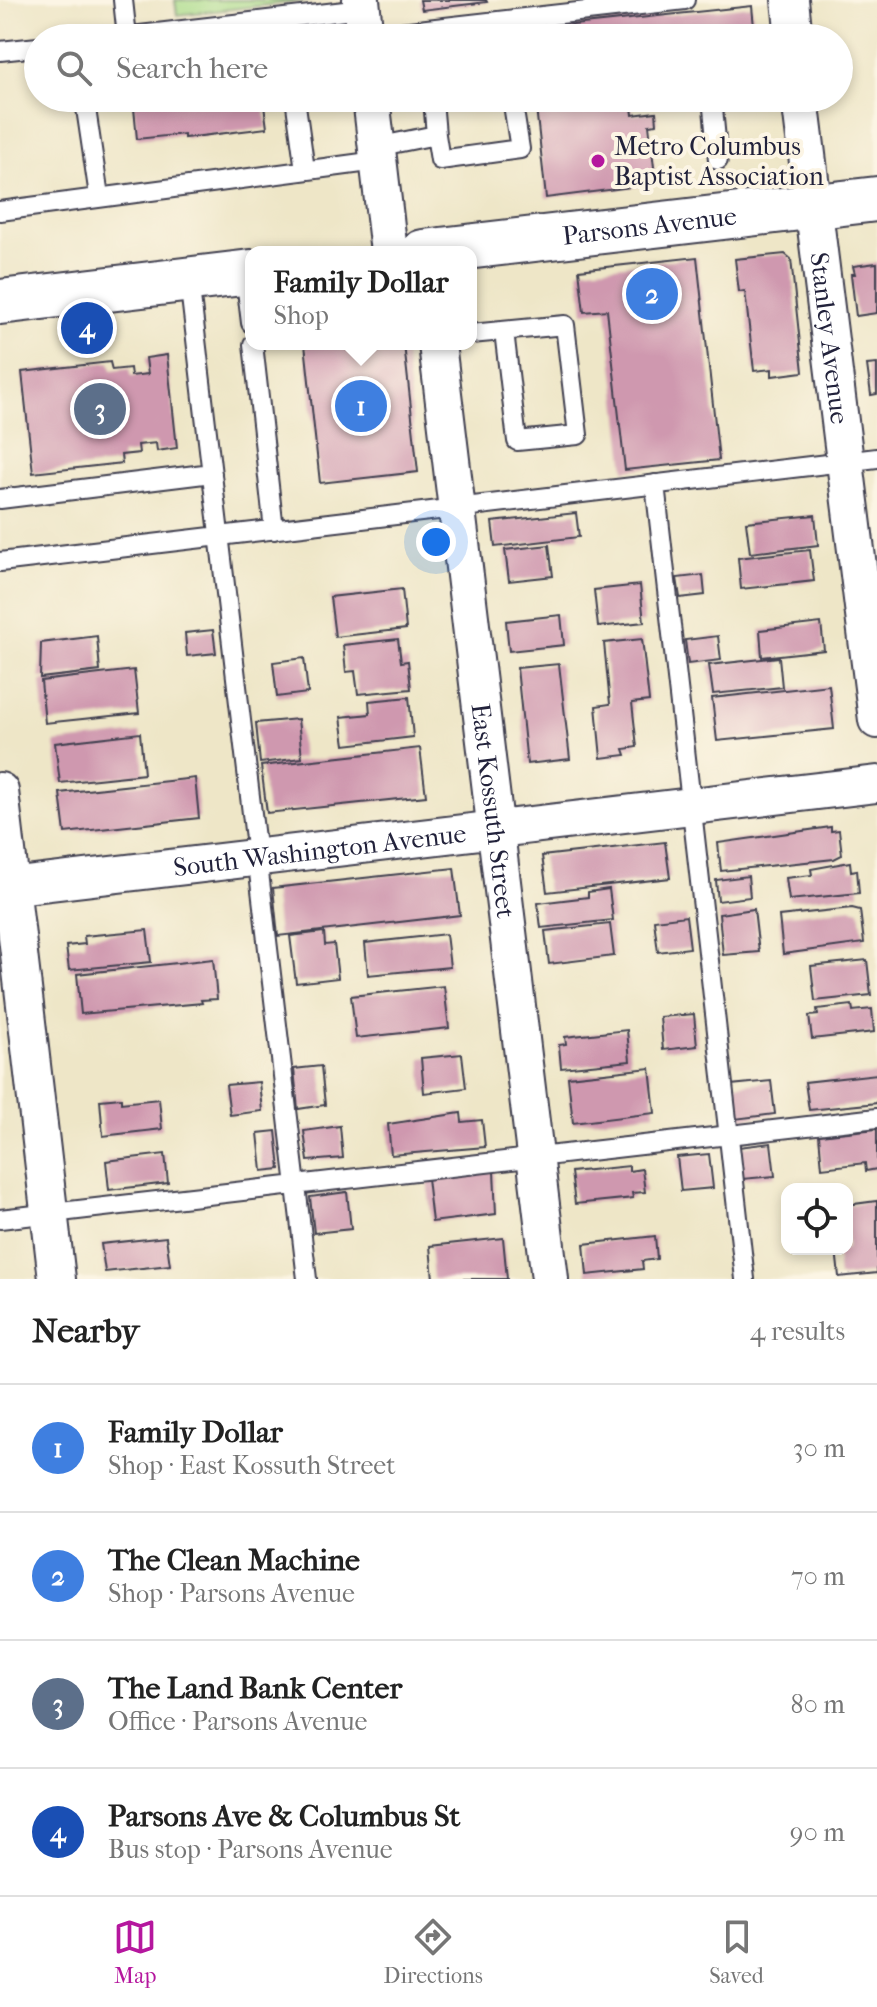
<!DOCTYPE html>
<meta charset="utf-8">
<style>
body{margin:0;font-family:"IM FELL French Canon",serif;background:#f6f6f6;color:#222}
.controls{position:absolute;right:24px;bottom:24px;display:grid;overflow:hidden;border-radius:16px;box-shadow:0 4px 12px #0003}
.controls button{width:72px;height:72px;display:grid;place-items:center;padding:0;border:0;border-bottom:2px solid #e0e0e0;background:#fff;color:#222;font:40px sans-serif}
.you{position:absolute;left:436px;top:542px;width:28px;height:28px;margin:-20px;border:6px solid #fff;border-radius:50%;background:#1a73e8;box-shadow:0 0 0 12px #1a73e833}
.badge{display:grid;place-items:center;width:52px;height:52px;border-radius:50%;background:#b5179e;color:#fff;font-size:26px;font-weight:700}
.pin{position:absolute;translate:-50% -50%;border:4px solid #fff;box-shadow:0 2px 8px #0006}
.popup{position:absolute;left:245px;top:246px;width:232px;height:104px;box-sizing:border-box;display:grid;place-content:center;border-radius:16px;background:#fff;filter:drop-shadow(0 2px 6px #0005);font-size:26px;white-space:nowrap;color:#767676}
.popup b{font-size:30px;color:#222}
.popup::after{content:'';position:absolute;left:50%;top:100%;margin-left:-16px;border:16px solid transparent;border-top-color:#fff}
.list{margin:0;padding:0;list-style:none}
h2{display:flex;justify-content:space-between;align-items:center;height:104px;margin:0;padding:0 32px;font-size:34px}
h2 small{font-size:26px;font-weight:400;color:#767676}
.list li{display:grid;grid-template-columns:52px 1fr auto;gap:24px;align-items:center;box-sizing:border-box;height:128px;padding:0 32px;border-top:2px solid #e0e0e0}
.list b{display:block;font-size:30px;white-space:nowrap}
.list p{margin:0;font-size:26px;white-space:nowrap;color:#767676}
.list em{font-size:26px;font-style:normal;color:#767676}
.icon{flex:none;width:44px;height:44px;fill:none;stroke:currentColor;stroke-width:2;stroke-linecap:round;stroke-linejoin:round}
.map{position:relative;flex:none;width:877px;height:1279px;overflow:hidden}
.search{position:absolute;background:#fff;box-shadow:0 4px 12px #0003;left:24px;right:24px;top:24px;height:88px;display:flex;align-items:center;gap:20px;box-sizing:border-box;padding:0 28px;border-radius:44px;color:#767676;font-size:30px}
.sheet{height:616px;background:#fff}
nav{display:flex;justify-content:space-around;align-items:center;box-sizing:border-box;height:112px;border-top:2px solid #e0e0e0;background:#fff;font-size:22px;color:#767676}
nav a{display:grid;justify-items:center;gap:4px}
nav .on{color:#b5179e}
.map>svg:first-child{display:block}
.green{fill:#a9db89;stroke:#667e62;stroke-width:2}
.building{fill:#cf98af}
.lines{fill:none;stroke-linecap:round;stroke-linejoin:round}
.service-casing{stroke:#413f50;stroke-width:22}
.minor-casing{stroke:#413f50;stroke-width:40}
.primary-casing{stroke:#413f50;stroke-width:48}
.service{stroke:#fff;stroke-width:18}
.minor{stroke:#fff;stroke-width:36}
.primary{stroke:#fff;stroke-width:44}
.poi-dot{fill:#b5179e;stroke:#fcf5e5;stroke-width:3}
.labels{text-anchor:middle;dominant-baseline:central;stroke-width:8;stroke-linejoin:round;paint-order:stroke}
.poi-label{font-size:26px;fill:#22223b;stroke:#fcf5e5;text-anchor:start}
.street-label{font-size:26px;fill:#22223b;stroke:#fcf5e5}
</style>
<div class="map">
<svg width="877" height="1279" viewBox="0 0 877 1279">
<rect width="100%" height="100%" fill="#fcf5e5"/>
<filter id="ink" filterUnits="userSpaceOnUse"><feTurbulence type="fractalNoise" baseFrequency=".0125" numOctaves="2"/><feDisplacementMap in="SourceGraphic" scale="16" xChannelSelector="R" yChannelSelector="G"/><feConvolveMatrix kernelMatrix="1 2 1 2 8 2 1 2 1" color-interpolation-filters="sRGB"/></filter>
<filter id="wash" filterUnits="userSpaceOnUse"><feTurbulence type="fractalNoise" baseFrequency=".006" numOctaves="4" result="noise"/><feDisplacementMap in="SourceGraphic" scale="32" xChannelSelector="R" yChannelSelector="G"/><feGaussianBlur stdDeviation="1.8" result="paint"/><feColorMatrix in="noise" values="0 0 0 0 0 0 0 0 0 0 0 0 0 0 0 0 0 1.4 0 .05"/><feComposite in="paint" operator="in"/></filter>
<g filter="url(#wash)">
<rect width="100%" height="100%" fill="#eee6c7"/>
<path class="green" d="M175,0H314L177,15Z"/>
<g id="blocks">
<path class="building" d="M420,0H486L487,2L422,10Z
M752,6L755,38H518L517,31Z
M133,98H263L267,128L184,138V134L137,139Z
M535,98H631L633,115L656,112L657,124L649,125L656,184L546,198Z
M785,254L791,259L803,372L772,376V369L754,371L745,291L739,292L735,259Z
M697,257L719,460L625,470L607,310L584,312L579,270Z
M877,263V313L856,316L851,274H855L853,266Z
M305,344H404L418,472L320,483Z
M167,355L177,448L157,451L156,443L138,445L139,453L121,455L122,463L33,473L22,372L110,362L112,370L130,368L131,376L148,374L146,358Z
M877,364V394L871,395L867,365Z
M576,513L579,537L495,547L492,522Z
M815,515L818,545L750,553L746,522Z
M549,545L553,576L509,581L505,550Z
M810,550L814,581L741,589L738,558Z
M703,575L705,595L680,598L677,578Z
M640,585L644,622L598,627L594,590Z
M402,589L406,629L335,637L330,597Z
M561,615L564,645L509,651L506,621Z
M821,623L824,650L762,657L760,630Z
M213,630L216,653L187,656L185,633Z
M97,636L100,671L40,678L41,643Z
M718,636L721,660L688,664L685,640Z
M398,639L401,662L408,661L411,689L358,694L355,671L346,672L343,645Z
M642,639L649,701L632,703L637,747L624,749L626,755L601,758L596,706L610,704L604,643Z
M779,657L782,687L713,694L709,665Z
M304,658L308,693L277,697L273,662Z
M559,664L570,759L527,764L517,668Z
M134,670L139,713L45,723L41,681Z
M829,685L834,729L717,741L712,698Z
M409,697L413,737L345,745L341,717L370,714L369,701Z
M298,719L302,758L260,763L256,723Z
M140,733L144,774L60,783L55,743Z
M420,748L426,796L267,813L261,766Z
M195,778L199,818L65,833L60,793Z
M831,827V831L839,830L842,855L834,859L721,871L718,843Z
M665,842L670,878L547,892L542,856Z
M850,862L851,871L857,870L859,893L789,900L786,878L812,875L811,869Z
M454,868L460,915L278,936L273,888Z
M748,876L750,897L718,901L716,880Z
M609,889L613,920L541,928L538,903L588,897V892Z
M852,908L860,910L864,943L783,954L779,916Z
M754,909L759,952L723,955L719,914Z
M686,916L690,948L658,952L654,920Z
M610,924L614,956L549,964L545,931Z
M147,930L151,962L69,970L66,946L85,944L84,936Z
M324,932L325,945L334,944L338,978L296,983L290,936Z
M446,934L450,967L368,975L365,943Z
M213,959L217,999L201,1000L202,1003L81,1014L77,974Z
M867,960L871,995L815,1001L811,966Z
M444,986L449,1028L356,1038L351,996Z
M852,1005L853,1011L872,1009L874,1032L812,1039L809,1016L818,1015L817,1009Z
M694,1014L697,1046L663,1050L660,1017Z
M627,1030L630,1061L561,1068L559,1045L566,1044L565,1037Z
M462,1054L466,1088L424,1093L421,1058Z
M321,1066L325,1105L298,1109L294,1069Z
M650,1068L655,1113L573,1123L568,1077Z
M877,1074V1103L809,1110L805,1082Z
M771,1081L775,1114L735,1119L731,1085Z
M259,1082L262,1111L230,1115L226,1085Z
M121,1098V1103L159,1099L162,1129L103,1136L100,1100Z
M461,1113L462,1122L482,1120L485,1147L391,1155L388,1124Z
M340,1126L343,1158L308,1161L304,1131Z
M877,1129V1169L866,1171L865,1163L822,1168L819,1135Z
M276,1131L280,1169L262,1171L258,1133Z
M771,1143L775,1176L742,1179L738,1147Z
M165,1154L168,1183L109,1190L106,1161Z
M709,1154L713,1188L681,1191L677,1157Z
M629,1166V1171L642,1169L645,1192L632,1193L633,1198L575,1204L571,1172Z
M494,1171L496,1214L432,1222L427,1178Z
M347,1192L351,1229L314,1233L310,1197Z
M877,1201V1273L839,1277L836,1249H847V1205Z
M655,1236L657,1259L642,1261L643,1269L587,1275L584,1244Z
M166,1237L170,1265L105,1272L101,1244Z
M503,1238L507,1279H433L430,1246Z"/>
</g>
</g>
<g filter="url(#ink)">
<use href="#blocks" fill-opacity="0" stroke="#413f50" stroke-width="2"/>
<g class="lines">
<defs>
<path id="service" d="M123,0L127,37
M365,36L685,0
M114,38L362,9
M0,51L38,47
M295,98L305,170
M712,98L718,160
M85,102L99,196
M436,135L440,160L520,149L512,98
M376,147L436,135L433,100L446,98
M0,211L377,161
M245,273L251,323
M189,280L307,1279
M471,334L565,325L578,435L517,441L504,331
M253,344L274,530
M655,484L745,1279
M0,499L212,473
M0,562L877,458
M0,1219L877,1118"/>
<g id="minor">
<path d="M361,0L365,38"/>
<path d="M790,0L794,38"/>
<path d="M371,98L389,252"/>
<path id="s1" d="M800,98L877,720"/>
<path id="s2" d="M437,344L550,1279"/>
<path d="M0,791L57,1279"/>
<path id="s3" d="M0,888L877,784"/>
</g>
<g id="primary">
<path id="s4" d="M423,252L877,199"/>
<path d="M0,302L251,272"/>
</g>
</defs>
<use href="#service" class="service-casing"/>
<use href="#minor" class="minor-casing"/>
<use href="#primary" class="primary-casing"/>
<use href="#service" class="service"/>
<use href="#minor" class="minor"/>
<use href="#primary" class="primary"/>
</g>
</g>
<circle class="poi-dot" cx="598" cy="161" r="8"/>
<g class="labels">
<g class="poi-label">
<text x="614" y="146">Metro Columbus<tspan x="614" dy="30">Baptist Association</tspan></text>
</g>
<g class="street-label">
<text stroke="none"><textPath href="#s4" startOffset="228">Parsons Avenue</textPath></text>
<text stroke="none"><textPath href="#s1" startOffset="242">Stanley Avenue</textPath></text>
<text stroke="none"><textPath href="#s2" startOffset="470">East Kossuth Street</textPath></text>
<text stroke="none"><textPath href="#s3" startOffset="322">South Washington Avenue</textPath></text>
</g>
</g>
</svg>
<div class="controls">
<button><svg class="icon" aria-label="locate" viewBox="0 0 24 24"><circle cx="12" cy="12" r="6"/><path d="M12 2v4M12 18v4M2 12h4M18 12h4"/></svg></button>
</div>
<div class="you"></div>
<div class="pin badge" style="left:361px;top:406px;background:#3f7fe0">1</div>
<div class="popup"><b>Family Dollar</b>Shop</div>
<div class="pin badge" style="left:652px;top:294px;background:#3f7fe0">2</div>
<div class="pin badge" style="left:100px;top:409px;background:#5c6f8a">3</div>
<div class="pin badge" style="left:87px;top:328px;background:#1a4fb4">4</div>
<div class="search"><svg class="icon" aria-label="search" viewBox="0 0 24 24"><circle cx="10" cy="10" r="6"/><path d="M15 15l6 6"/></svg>Search here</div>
</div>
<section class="sheet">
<h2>Nearby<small>4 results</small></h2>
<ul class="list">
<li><span class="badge" style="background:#3f7fe0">1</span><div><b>Family Dollar</b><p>Shop · East Kossuth Street</p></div><em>30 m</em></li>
<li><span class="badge" style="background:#3f7fe0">2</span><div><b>The Clean Machine</b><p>Shop · Parsons Avenue</p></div><em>70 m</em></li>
<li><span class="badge" style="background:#5c6f8a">3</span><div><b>The Land Bank Center</b><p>Office · Parsons Avenue</p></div><em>80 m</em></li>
<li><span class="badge" style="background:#1a4fb4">4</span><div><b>Parsons Ave &amp; Columbus St</b><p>Bus stop · Parsons Avenue</p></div><em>90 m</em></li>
</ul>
</section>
<nav>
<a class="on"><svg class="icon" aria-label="map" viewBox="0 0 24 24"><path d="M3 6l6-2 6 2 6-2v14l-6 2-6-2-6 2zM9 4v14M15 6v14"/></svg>Map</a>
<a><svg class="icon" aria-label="directions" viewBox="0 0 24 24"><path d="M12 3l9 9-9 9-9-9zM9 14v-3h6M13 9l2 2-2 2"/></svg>Directions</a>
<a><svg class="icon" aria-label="saved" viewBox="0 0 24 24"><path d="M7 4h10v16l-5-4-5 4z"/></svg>Saved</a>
</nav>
